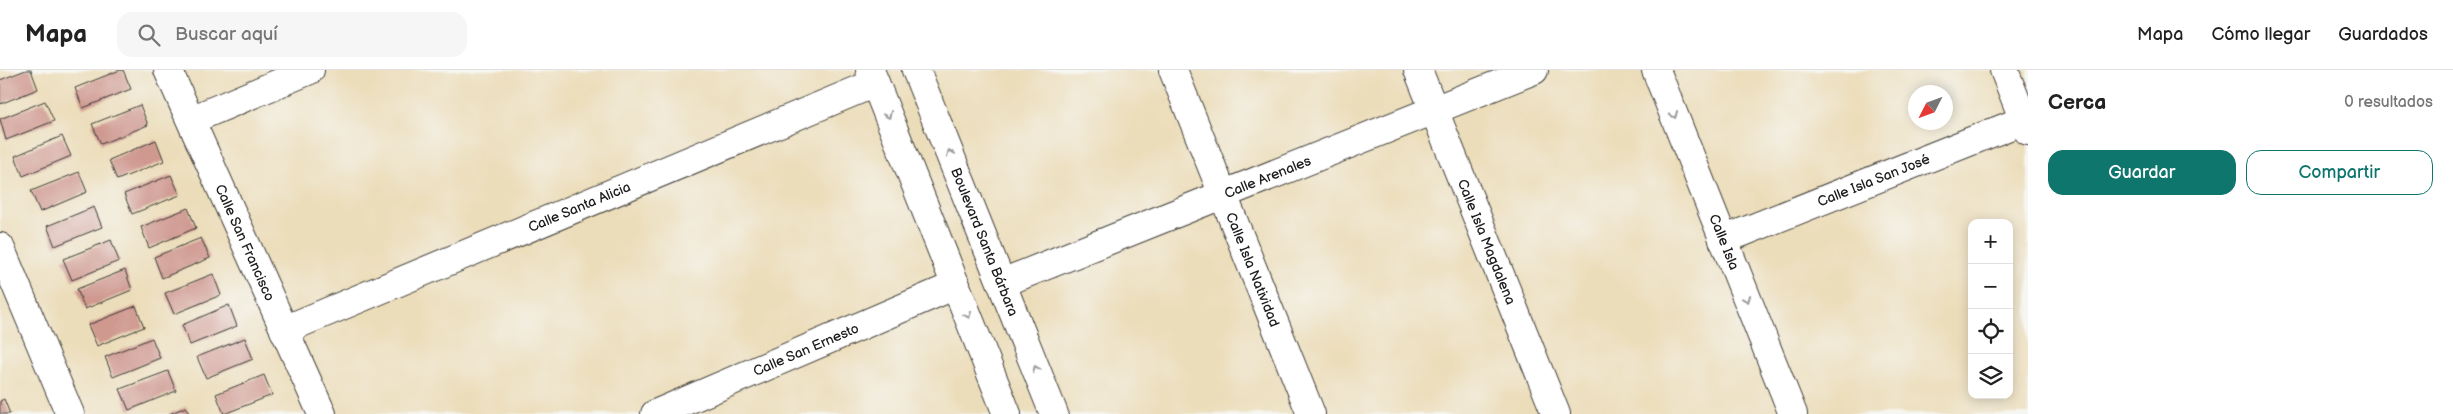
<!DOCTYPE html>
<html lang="es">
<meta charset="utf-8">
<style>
body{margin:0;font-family:"Balsamiq Sans",sans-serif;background:#f6f6f6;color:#222}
.controls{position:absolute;right:15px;bottom:15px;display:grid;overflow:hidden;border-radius:10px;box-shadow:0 2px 12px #0003}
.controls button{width:45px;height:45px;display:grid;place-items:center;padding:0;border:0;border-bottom:1px solid #e0e0e0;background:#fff;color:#222;font:25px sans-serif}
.compass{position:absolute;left:1908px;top:15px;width:45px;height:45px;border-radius:50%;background:#fff;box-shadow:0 2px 12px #0003;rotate:228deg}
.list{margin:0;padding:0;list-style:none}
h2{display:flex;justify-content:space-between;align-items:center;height:65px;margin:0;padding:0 20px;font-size:21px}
h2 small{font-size:16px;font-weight:400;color:#767676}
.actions{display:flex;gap:10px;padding:15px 20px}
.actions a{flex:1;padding:11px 0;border:1px solid #0f766e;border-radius:15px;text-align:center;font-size:18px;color:#0f766e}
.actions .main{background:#0f766e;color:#fff}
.icon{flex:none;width:28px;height:28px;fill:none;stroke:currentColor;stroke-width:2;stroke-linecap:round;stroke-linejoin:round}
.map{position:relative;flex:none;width:2028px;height:344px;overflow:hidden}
header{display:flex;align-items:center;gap:30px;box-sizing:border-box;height:70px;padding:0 25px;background:#fff;border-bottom:1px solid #e0e0e0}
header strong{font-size:24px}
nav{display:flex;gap:28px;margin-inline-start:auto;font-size:18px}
.search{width:350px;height:45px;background:#f6f6f6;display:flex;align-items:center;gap:12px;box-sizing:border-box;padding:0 18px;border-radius:15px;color:#767676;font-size:19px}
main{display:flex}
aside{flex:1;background:#fff}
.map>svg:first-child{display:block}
.building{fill:#cf9990}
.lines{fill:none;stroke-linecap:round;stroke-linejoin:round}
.minor-casing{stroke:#3b3934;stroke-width:30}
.minor{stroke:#fff;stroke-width:28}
.oneway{stroke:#999}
.labels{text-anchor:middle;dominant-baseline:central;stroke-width:5;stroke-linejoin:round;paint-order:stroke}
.street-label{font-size:14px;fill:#1c1c1c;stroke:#f6f6f2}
</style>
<header>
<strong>Mapa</strong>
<div class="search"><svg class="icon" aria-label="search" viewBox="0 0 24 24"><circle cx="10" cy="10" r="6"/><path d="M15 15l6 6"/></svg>Buscar aquí</div>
<nav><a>Mapa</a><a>Cómo llegar</a><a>Guardados</a></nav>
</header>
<main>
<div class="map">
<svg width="2028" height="344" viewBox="0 0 2028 344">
<rect width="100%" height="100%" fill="#f6f6f2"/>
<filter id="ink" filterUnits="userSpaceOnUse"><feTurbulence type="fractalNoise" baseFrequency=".02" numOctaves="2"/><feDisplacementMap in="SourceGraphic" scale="10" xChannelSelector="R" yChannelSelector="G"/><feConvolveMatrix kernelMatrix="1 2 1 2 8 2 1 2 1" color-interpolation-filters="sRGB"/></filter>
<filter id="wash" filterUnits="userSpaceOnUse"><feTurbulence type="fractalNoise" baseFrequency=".0096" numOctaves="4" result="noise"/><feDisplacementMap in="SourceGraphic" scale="20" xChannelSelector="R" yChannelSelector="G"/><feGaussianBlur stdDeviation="1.12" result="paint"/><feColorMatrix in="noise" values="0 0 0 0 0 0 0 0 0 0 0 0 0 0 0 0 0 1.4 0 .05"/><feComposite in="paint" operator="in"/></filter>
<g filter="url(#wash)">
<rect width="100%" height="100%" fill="#ecddba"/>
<g id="blocks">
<path class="building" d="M26,0H31L38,19L0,34V10Z
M120,0H123L131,19L83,38L75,18Z
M45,31L54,51L6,70L0,49Z
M140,35L148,55L101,74L92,54Z
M62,66L71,86L23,106L15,86Z
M156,70L164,91L117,110L109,90Z
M79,102L87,122L40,142L31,121Z
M171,105L180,125L132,144L124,124Z
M94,137L102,157L55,176L47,156Z
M188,138L196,158L149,178L141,157Z
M201,168L210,188L162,208L154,187Z
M111,170L119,191L72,210L63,189Z
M125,200L132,220L85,239L77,219Z
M213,204L221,225L174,244L165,223Z
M229,235L237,256L190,275L182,255Z
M136,236L144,257L97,276L88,255Z
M152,268L160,288L113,307L105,287Z
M245,268L253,289L206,308L197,287Z
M168,301L176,321L129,340L120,319Z
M264,305L272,325L224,344L216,324Z
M4,329L10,344H0V331Z
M186,337L189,344H169Z"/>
</g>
</g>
<g filter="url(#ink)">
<use href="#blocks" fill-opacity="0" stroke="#3b3934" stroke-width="1"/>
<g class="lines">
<defs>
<g id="minor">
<path id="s1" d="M168,0L322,344"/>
<path d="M870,0L1007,344"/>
<path id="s2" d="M916,0L1054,344"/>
<path id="s3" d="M1173,0L1311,344"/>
<path id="s4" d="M1418,0L1556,344"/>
<path id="s5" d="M1656,0L1793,344"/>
<path d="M2004,0L2028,61"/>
<path d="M191,50L310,0"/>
<path id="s6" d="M1723,170L2024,50"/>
<path d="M0,177L70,344"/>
<path id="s7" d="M1002,213L1534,0"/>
<path id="s8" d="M284,260L875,13"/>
<path id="s9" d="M655,344L956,215"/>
</g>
</defs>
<use href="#minor" class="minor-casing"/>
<use href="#minor" class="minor"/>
</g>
<defs><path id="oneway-chevron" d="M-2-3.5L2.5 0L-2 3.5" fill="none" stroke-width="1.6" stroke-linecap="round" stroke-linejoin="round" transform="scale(1.25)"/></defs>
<g class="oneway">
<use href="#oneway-chevron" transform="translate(888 45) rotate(68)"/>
<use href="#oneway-chevron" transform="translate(1674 45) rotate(68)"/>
<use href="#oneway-chevron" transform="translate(950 83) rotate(-112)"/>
<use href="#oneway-chevron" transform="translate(1747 229) rotate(68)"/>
<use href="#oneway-chevron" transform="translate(968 245) rotate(68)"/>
<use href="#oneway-chevron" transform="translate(1036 299) rotate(-112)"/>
</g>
</g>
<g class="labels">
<g class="street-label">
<text stroke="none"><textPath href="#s7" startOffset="286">Calle Arenales</textPath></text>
<text stroke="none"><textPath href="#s6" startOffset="162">Calle Isla San José</textPath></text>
<text stroke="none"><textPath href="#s8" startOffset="320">Calle Santa Alicia</textPath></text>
<text stroke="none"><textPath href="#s1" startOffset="189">Calle San Francisco</textPath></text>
<text stroke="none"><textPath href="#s2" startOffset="185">Boulevard Santa Bárbara</textPath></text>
<text stroke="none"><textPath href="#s4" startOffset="185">Calle Isla Magdalena</textPath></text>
<text stroke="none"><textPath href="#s5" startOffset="185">Calle Isla</textPath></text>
<text stroke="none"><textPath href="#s3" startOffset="215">Calle Isla Natividad</textPath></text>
<text stroke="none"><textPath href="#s9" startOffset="164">Calle San Ernesto</textPath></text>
</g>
</g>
</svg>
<div class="controls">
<button>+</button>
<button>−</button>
<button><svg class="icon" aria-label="locate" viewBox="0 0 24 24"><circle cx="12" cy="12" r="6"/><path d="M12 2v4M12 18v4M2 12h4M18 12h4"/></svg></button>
<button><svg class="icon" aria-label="layers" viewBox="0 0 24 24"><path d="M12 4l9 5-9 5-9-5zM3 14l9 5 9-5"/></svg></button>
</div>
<svg class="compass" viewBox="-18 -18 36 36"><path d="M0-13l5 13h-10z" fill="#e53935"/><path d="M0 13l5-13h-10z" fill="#767676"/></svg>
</div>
<aside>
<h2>Cerca<small>0 resultados</small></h2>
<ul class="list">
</ul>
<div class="actions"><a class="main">Guardar</a><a>Compartir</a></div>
</aside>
</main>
